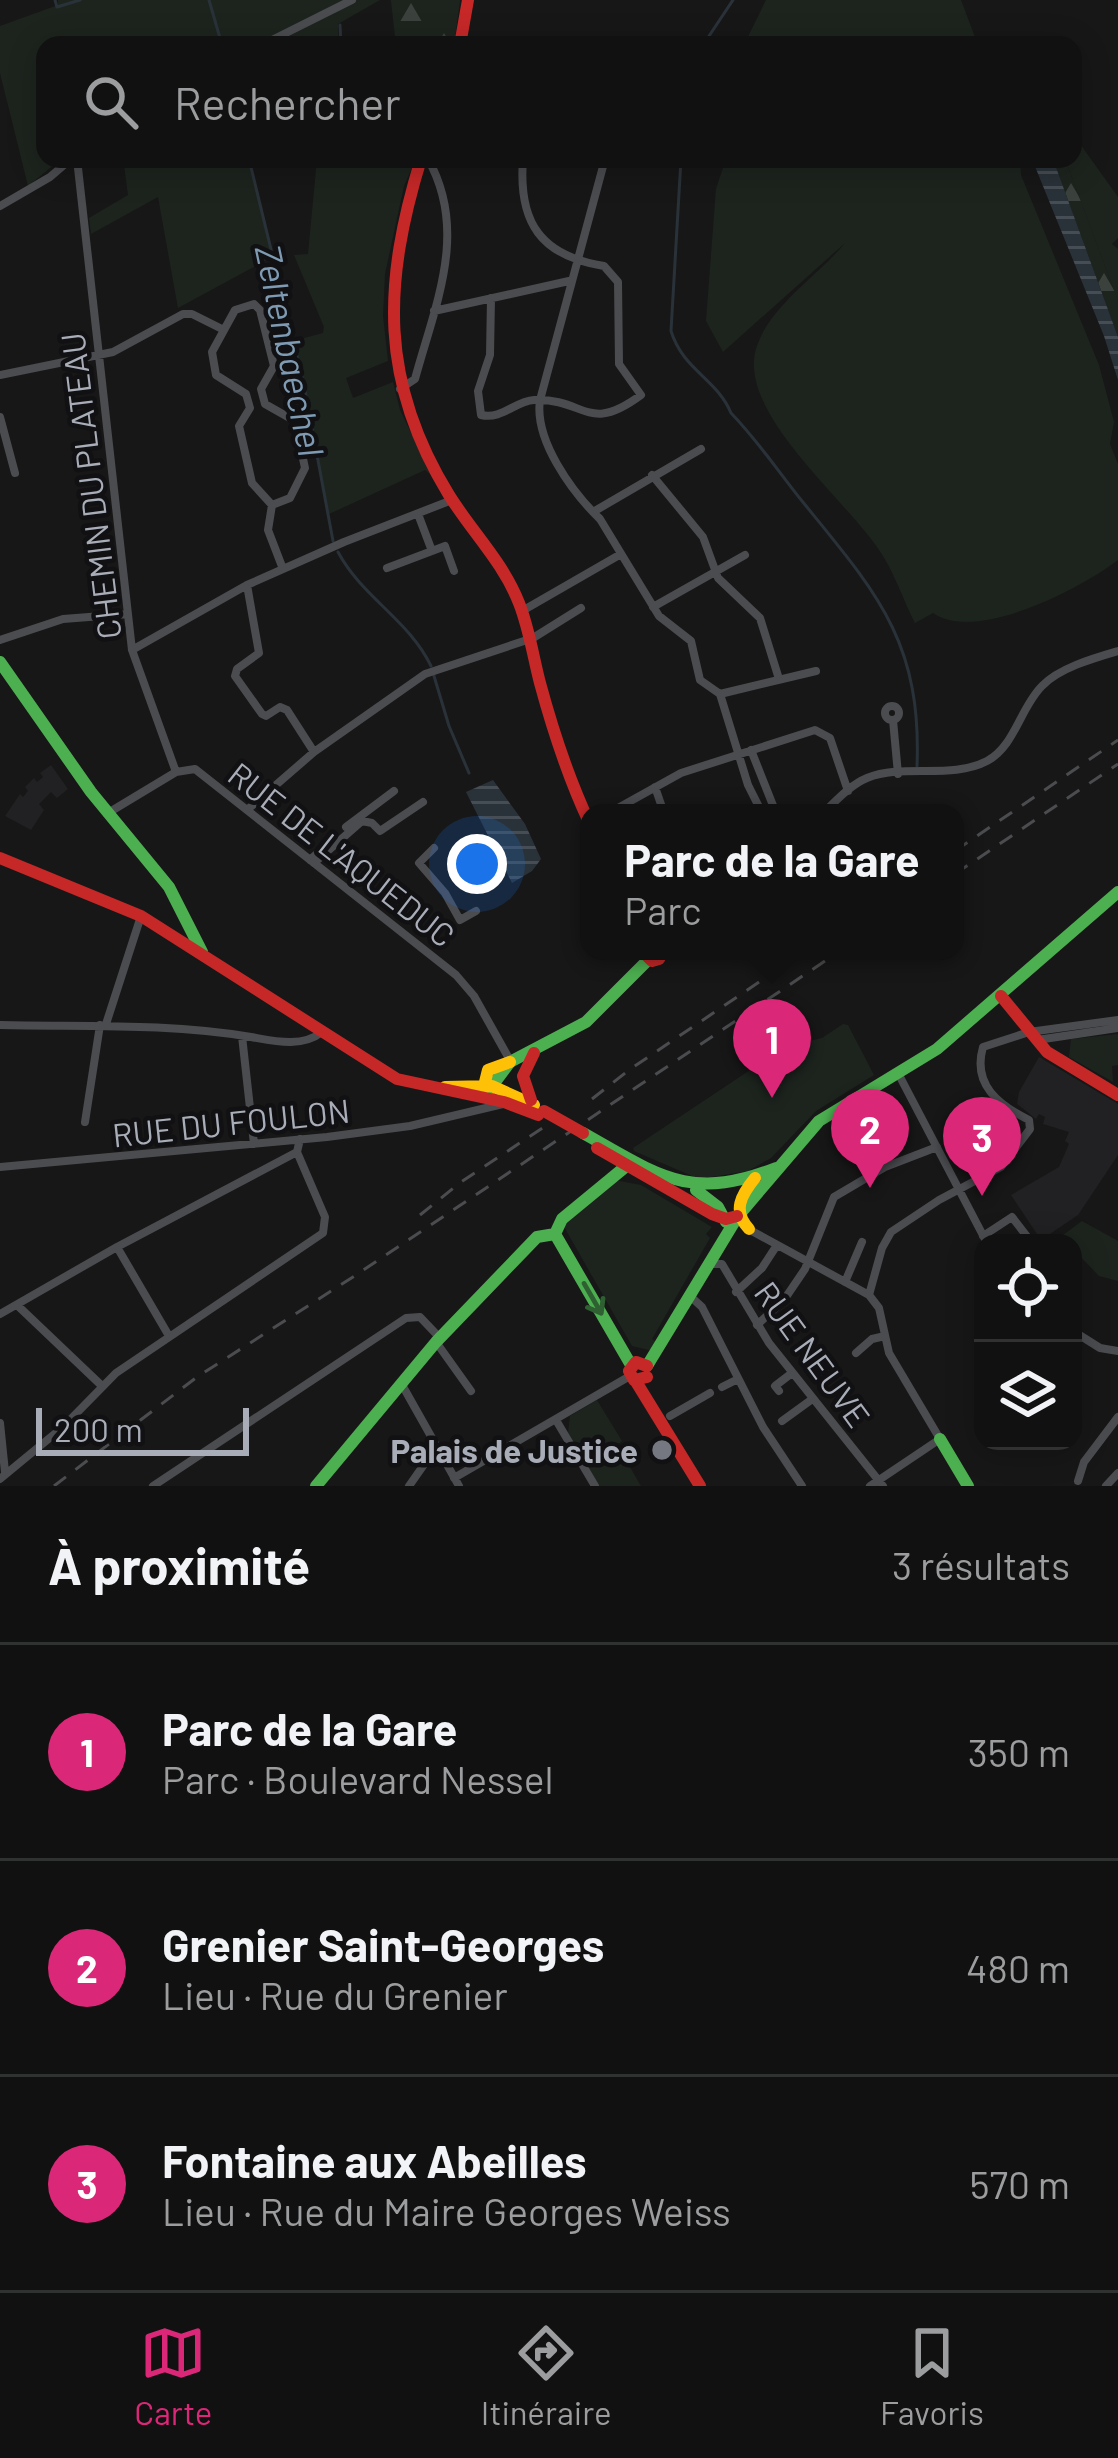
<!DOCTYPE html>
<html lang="fr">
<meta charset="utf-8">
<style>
body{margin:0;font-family:Barlow,sans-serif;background:#1a1a1a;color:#f1f3f6}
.controls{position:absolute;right:36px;bottom:36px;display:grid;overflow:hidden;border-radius:24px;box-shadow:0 6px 30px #0003}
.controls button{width:108px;height:108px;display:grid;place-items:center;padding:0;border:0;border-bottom:3px solid #303131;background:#111;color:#f1f3f6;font:60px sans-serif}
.scale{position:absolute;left:36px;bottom:30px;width:213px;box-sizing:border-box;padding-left:12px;border:6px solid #a8adb8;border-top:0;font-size:33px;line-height:42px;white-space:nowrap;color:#a8adb8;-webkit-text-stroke:9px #111113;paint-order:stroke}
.you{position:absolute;left:477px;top:864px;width:42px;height:42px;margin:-30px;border:9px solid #fff;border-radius:50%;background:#1a73e8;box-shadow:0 0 0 18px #1a73e833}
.badge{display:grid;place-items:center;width:78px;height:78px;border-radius:50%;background:#db2777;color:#fff;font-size:39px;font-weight:700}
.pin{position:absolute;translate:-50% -99px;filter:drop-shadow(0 3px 6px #0008)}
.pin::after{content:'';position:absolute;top:63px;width:42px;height:36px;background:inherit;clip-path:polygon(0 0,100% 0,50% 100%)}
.popup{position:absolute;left:580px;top:804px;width:384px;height:156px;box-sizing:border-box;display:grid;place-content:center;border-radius:24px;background:#111;filter:drop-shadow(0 3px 9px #0005);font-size:39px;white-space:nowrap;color:#9c9d9f}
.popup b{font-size:45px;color:#f1f3f6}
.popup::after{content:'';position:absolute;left:50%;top:100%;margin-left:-24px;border:24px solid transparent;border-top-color:#111}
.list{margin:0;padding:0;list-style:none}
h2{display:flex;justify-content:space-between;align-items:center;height:156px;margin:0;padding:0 48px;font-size:51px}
h2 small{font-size:39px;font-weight:400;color:#9c9d9f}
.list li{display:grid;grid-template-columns:78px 1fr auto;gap:36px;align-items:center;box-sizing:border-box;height:216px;padding:0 48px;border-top:3px solid #303131}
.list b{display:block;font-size:45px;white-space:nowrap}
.list p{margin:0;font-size:39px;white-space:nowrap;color:#9c9d9f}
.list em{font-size:39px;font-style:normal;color:#9c9d9f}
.icon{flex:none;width:66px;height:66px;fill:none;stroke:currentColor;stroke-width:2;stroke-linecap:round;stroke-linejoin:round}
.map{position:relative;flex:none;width:1118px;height:1486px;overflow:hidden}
.search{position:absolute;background:#111;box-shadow:0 6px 30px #0003;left:36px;right:36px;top:36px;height:132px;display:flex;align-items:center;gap:30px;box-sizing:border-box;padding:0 42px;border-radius:24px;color:#9c9d9f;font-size:45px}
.sheet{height:804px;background:#111}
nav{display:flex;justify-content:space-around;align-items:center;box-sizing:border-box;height:168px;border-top:3px solid #303131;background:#111;font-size:33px;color:#9c9d9f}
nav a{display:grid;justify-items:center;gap:6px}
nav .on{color:#db2777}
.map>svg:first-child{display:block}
.built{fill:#212123}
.green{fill:#1d241e}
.forest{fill:url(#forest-firs)}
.water{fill:url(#water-rules)}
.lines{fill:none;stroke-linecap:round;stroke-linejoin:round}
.stream{stroke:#2a3239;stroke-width:3}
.street{stroke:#4b4c50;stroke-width:8}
.fast{stroke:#4caf50;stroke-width:12}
.slow{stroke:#ffc107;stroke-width:12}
.jam{stroke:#c62828;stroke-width:12}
.rail{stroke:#4b4c4f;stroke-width:3;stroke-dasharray:15 12;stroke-linecap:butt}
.jam-bridge{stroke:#c62828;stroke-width:12}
.oneway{stroke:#2e6032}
.poi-dot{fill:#757880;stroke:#111113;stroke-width:4.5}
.labels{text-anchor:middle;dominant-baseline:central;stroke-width:9;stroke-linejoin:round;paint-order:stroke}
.street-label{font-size:33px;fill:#a8adb8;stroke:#111113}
.poi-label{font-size:33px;font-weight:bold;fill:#a8adb8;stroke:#111113;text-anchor:end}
.water-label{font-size:36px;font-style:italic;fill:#7f9bb3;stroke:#111113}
</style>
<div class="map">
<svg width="1118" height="1486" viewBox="0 0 1118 1486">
<defs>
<pattern id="forest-firs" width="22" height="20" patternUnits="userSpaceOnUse" patternTransform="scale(3)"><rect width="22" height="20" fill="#1d241e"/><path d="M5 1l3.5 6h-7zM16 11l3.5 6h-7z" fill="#3b413d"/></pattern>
<pattern id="water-rules" width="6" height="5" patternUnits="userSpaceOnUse" patternTransform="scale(3)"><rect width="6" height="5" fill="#2a3239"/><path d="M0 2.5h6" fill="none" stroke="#464d54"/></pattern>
</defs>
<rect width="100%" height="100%" fill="#171717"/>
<path class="built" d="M51,765L68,789L57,798L51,792L39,804L44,810L31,830L5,816L20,794L23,797L28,791L25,787L34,778L37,782L43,777L40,773Z
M1039,1057L1118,1104V1155L1078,1215L1041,1240L1011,1195L1059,1167L1069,1144L1065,1141L1069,1132L1043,1124L1045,1117L1039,1114L1036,1119L1017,1104L1019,1092Z"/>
<path class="green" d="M58,0H380L338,24L339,45H308L306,39L292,45H45V159H61L28,186L0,73V26L58,5Z
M766,0H961L978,45H744Z
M1073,134L1118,197V238L1112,244L1118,249V301L1065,159H1073Z
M131,159H249L272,257L178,308L158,197L91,234L89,218L128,195L124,165Z
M317,159H416L404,186L385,274L383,316L388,361L346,378L353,398L393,382L400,410L432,476L425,470L329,514L293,341L323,333L324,327L294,255L308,254Z
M726,159H1020L1021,175L1099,365L1114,422L1110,444L1118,464V560C1080,589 976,643 933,613L915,623C904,602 896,577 883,556C852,504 737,415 756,349C768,307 819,275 845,243L723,352L706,321L716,189Z
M843,1024L848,1025L874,1075L816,1111L771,1158L748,1171L699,1179L634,1151L633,1148L801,1036L805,1042L822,1038Z
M1118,1034V1065L1112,1066L1113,1082L1069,1057L1071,1039Z
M614,1180L641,1185L712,1227L706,1234L710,1238L652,1339L657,1342L653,1351L632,1346L563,1225Z
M1082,1221L1118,1241V1281L1099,1276L1073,1249V1243H1068L1063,1235Z
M597,1400L622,1441L617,1445L641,1486H599L568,1433L570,1416Z"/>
<path class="forest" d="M391,0H460L454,45H396Z
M1053,159H1065L1118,301V337Z"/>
<path class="water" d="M1032,159H1053L1118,337V380L1104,336Z
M493,780L525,824L541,859L532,871L512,883L466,792Z"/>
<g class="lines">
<path class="stream" d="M55,0L57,7L80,0
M209,0L222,45
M340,25L341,45
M703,45L733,0
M249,159L304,385L333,541
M681,159L671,331C683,370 717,379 731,413C758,441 778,471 802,501C876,592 922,641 917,766
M338,552C362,597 409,620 431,666
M434,676L449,726L469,773"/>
<path class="street" d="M262,45L352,0
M77,159L132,650L176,772
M605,159L540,400C534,440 572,492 600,519L659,616L691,641L700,680L720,694L748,785L762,813
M0,206L50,177L71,159
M491,298L490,355L478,391L481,415C502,420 515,401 534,400C586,398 587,435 641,395L619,364L618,282L604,266C541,256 518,223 523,159
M254,304L260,310L274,366L261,389L265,404L295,421L305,468L290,498L272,505L252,483L239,426L250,408L246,394L216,375L212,352L235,310Z
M434,311L569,281
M0,375L113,352L183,314H192L224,330
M400,389L415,379C435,305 469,232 428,159
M0,417L15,473
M652,475L703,537L718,578L760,618L779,679
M272,505L268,530L283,569
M593,512L701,449
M432,551L445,546L454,571
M387,568L432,551L418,514
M247,585L259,653L237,669L235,676L262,714L266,716L280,707L287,710L314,752
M653,607L745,555
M522,611L621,554
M0,640L63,619L128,614
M132,650L247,585L344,542L452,500
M720,694L816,671
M885 713a7 7 0 1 1 14 0a7 7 0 1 1-14 0Z
M893,720L898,774
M751,750L776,813
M655,787L664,813
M247,810L314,752L425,674L533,638L581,608
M108,813L176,772L195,769L456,975L474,996L511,1062
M609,813L681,773L815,730L830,738L848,791
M823,813C836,801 850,785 867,778C904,763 951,780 987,761C1015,746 1020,708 1042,686C1059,668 1094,658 1118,651
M346,827L394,791
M434,848L419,863L445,893L460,920L476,911
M310,860L331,841
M314,863L362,821L372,823L380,831L423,802
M106,1024L141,916
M0,1025C85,1027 167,1023 251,1037C274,1041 302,1048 322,1032
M242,1036L254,1144
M1037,1040L1118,1028
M899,1075L987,1243
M847,1104L857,1108L885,1167
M85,1122L100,1025
M0,1167L327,1137L410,1126L503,1104
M750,1230L869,1295L879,1308L889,1353L940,1439L870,1486
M983,1236L1012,1217L1032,1243
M117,1247L169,1336
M711,1264H722L769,1343L883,1486
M845,1282L862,1242
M736,1292L762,1268L777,1245
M869,1295L882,1248L891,1232L939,1200L1001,1167L1030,1129L1029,1120C999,1105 972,1085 983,1047L1029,1032L1118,1020
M691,1297L702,1307L763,1427L802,1486
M17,1305L101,1385
M0,1314L117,1247L297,1152L300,1139
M757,1325L784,1300L805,1269L834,1197L885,1167L937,1147
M1073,1331L1100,1348L1118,1351
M436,1342L471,1391
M856,1353L872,1339L885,1336
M401,1383L459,1486
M722,1387L738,1379
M779,1391L775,1386L792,1373
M670,1416L710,1393
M556,1420L595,1486
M782,1421L811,1400
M0,1423L5,1472
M454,1478L630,1376
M0,1479L63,1427L116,1373L323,1233L325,1217L297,1152
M1078,1481L1084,1462L1118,1417
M153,1486L406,1318L420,1317L440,1338
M409,1486L437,1446
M1106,1486L1118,1473"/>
<path class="fast" d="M0,662L91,792L169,887L202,952
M484,1097L510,1062L586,1022L648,960
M583,1133C658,1175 689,1202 776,1168
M696,1190L718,1207L726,1222
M555,1234L562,1219L630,1163
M555,1234L631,1365
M647,1366L738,1216L819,1121L937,1049L1118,892
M940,1439L968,1486
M316,1486L436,1342L537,1237L555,1234"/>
<path class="slow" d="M445,1087L492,1086L534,1105
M483,1090L488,1070L510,1062
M749,1229C732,1211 741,1195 755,1178"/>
<path class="jam" d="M460,45L468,0
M421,159C383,283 379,381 449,495C472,532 503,562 519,603C529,628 533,656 540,683C553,731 568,777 589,822
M0,858L141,916L397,1079L504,1102L538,1115
M642,951L652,961L659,959L663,951
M1001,996L1047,1052L1118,1095
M531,1100L523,1076L534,1053
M597,1148L712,1214L726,1219L737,1216
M647,1366L636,1362L629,1371L634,1380L647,1377
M635,1380L700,1486"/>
<path class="rail" d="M955,851L1118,740
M955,874L1118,764
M592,1099L629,1070L805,951
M420,1215L461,1182L550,1123
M54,1486L197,1377L353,1277L840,951"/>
<path class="jam-bridge" d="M544,1111L583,1133"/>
</g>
<defs><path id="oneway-shaft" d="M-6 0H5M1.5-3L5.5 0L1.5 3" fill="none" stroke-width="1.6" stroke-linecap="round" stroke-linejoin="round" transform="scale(3)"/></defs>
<use class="oneway" href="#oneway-shaft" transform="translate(593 1299) rotate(60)"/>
<circle class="poi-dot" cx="662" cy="1450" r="12"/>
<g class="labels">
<g class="street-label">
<text transform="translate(90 486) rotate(-97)">CHEMIN DU PLATEAU</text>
<text transform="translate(342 854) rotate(38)">RUE DE L'AQUEDUC</text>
<text transform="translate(231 1122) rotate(-6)">RUE DU FOULON</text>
<text transform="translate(813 1354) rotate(54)">RUE NEUVE</text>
</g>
<g class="poi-label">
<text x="638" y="1450">Palais de Justice</text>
</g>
<g class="water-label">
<text transform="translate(291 350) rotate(78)">Zeltenbaechel</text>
</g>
</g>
</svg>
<div class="controls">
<button><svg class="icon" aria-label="locate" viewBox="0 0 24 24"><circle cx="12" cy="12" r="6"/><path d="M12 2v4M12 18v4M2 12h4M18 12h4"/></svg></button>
<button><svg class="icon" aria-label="layers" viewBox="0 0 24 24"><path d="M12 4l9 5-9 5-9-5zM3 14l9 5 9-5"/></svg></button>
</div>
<div class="scale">200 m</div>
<div class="you"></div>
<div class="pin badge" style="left:772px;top:1098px">1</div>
<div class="popup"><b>Parc de la Gare</b>Parc</div>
<div class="pin badge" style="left:870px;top:1188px">2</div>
<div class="pin badge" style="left:982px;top:1196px">3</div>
<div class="search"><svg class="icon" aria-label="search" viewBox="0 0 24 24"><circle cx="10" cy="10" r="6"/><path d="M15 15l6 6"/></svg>Rechercher</div>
</div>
<section class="sheet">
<h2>À proximité<small>3 résultats</small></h2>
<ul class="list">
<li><span class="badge">1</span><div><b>Parc de la Gare</b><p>Parc · Boulevard Nessel</p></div><em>350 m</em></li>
<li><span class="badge">2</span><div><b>Grenier Saint-Georges</b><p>Lieu · Rue du Grenier</p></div><em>480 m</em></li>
<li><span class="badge">3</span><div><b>Fontaine aux Abeilles</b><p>Lieu · Rue du Maire Georges Weiss</p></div><em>570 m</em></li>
</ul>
</section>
<nav>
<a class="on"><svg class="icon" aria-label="map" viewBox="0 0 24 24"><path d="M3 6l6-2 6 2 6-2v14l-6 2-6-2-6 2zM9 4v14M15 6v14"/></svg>Carte</a>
<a><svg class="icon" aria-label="directions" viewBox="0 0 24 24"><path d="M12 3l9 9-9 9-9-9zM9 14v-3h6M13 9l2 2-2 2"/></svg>Itinéraire</a>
<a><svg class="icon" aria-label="saved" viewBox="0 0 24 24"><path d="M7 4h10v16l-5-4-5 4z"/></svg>Favoris</a>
</nav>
